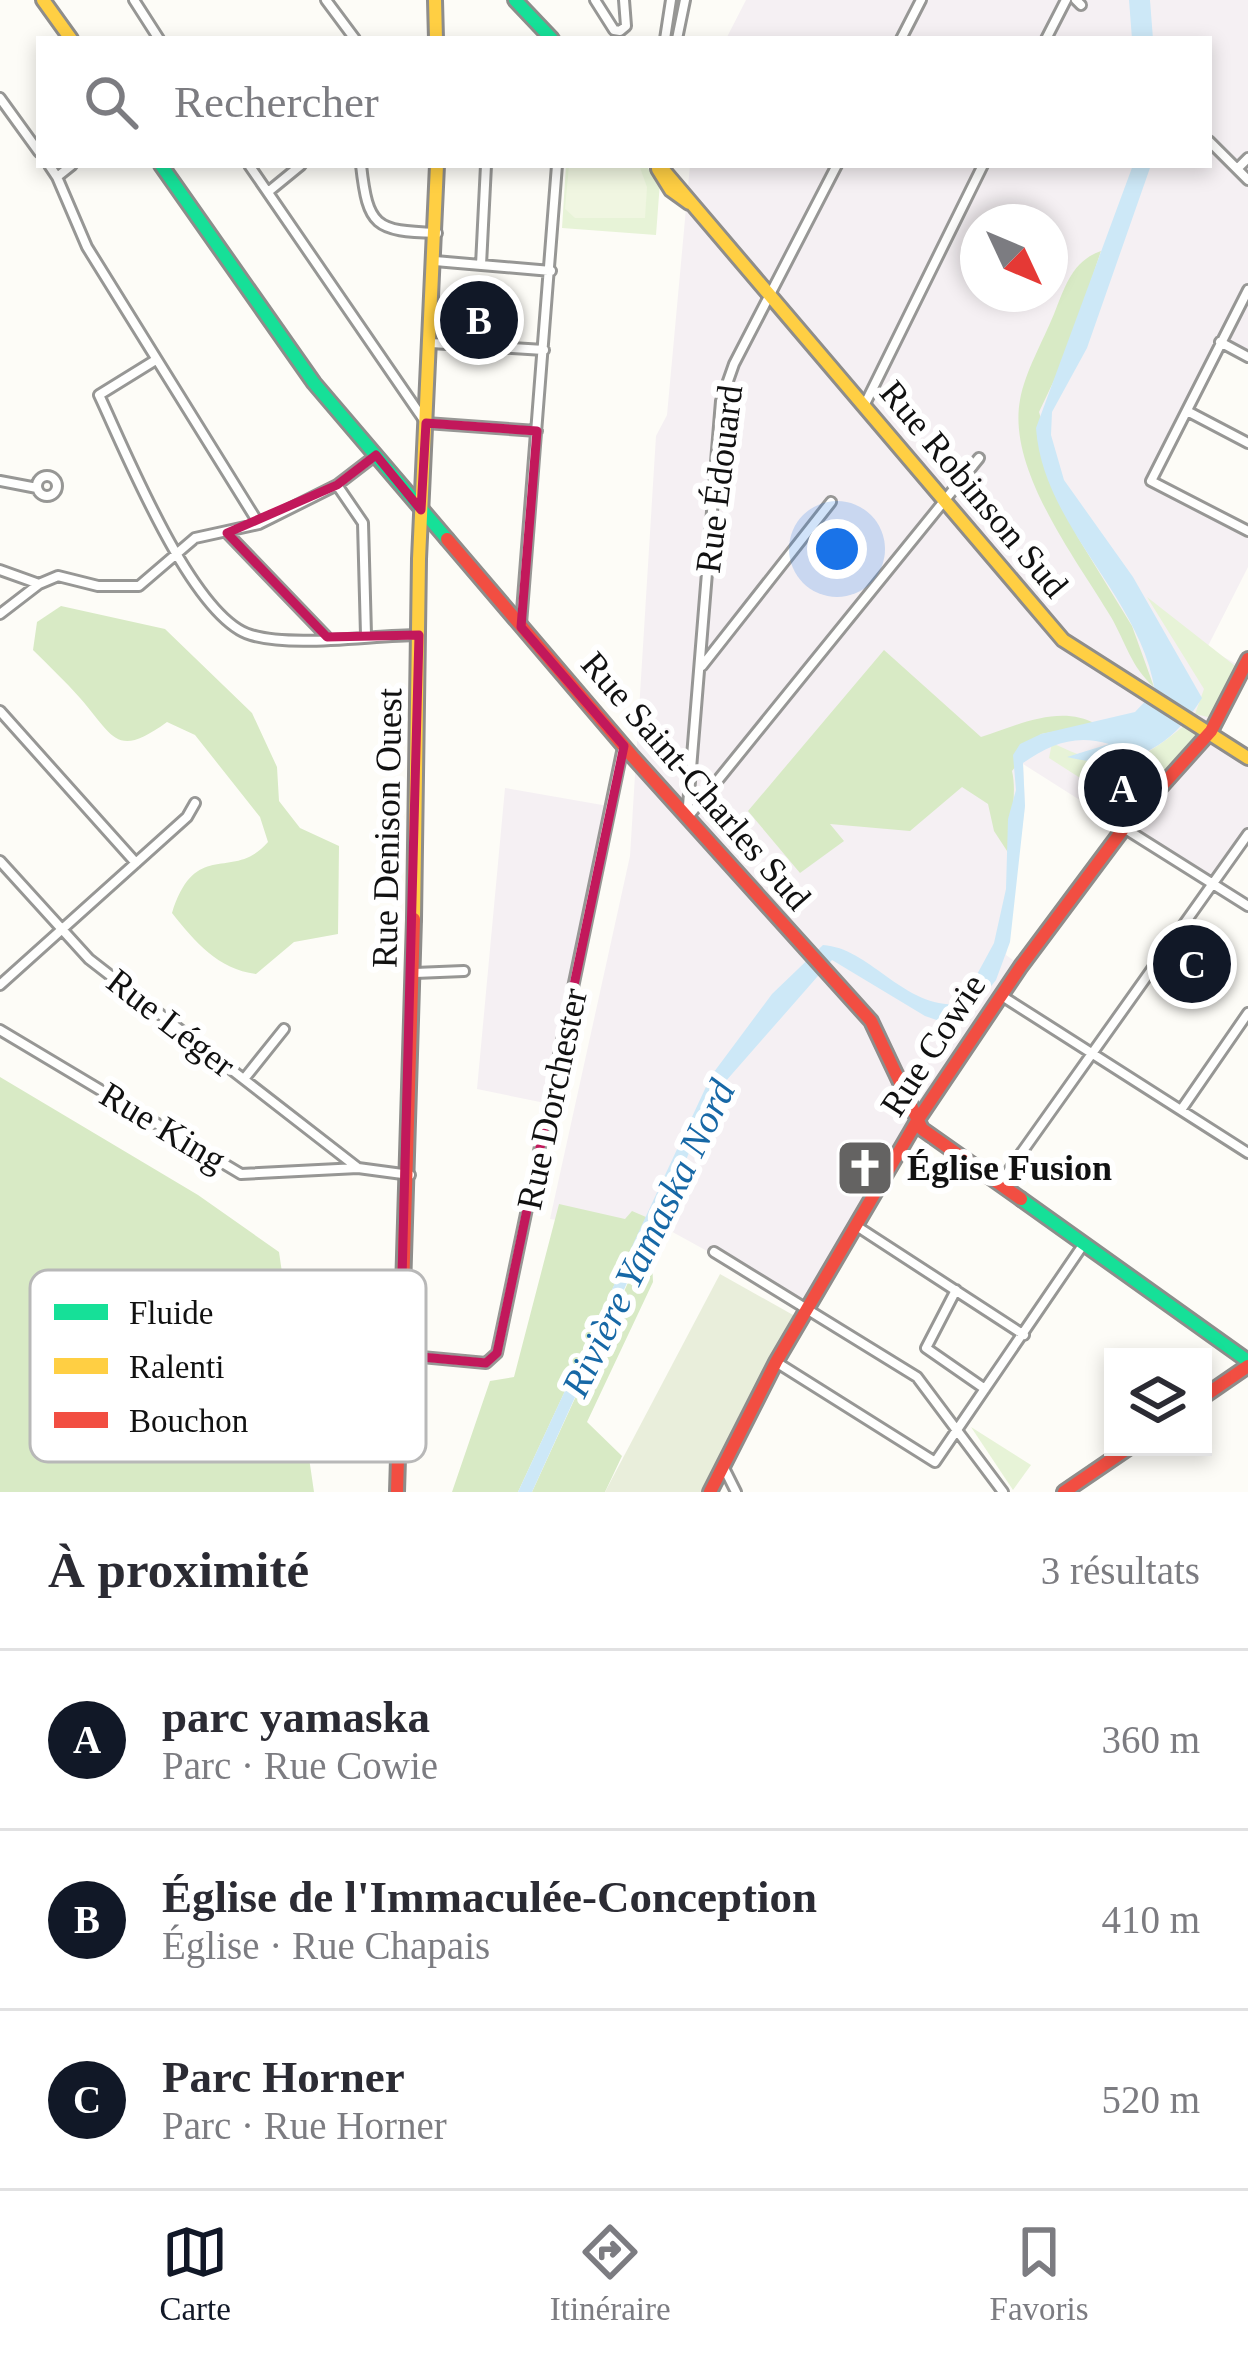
<!DOCTYPE html>
<html lang="fr">
<meta charset="utf-8">
<style>
body{margin:0;font-family:Georgia,serif;background:#f2f2f3;color:#2b2b33}
.controls{position:absolute;right:36px;bottom:36px;display:grid;overflow:hidden;border-radius:0px;box-shadow:0 6px 18px #0003}
.controls button{width:108px;height:108px;display:grid;place-items:center;padding:0;border:0;border-bottom:3px solid #e1e1e2;background:#fff;color:#2b2b33;font:60px sans-serif}
.compass{position:absolute;left:960px;top:204px;width:108px;height:108px;border-radius:50%;background:#fff;box-shadow:0 6px 18px #0003;rotate:134deg}
.you{position:absolute;left:837px;top:549px;width:42px;height:42px;margin:-30px;border:9px solid #fff;border-radius:50%;background:#1a73e8;box-shadow:0 0 0 18px #1a73e833}
.badge{display:grid;place-items:center;width:78px;height:78px;border-radius:50%;background:#111827;color:#fff;font-size:39px;font-weight:700}
.pin{position:absolute;translate:-50% -50%;border:6px solid #fff;box-shadow:0 3px 12px #0006}
.list{margin:0;padding:0;list-style:none}
h2{display:flex;justify-content:space-between;align-items:center;height:156px;margin:0;padding:0 48px;font-size:51px}
h2 small{font-size:39px;font-weight:400;color:#7c7c81}
.list li{display:grid;grid-template-columns:78px 1fr auto;gap:36px;align-items:center;box-sizing:border-box;height:180px;padding:0 48px;border-top:3px solid #e1e1e2}
.list b{display:block;font-size:45px;white-space:nowrap}
.list p{margin:0;font-size:39px;white-space:nowrap;color:#7c7c81}
.list em{font-size:39px;font-style:normal;color:#7c7c81}
.icon{flex:none;width:66px;height:66px;fill:none;stroke:currentColor;stroke-width:2;stroke-linecap:round;stroke-linejoin:round}
.map{position:relative;flex:none;width:1248px;height:1492px;overflow:hidden}
.search{position:absolute;background:#fff;box-shadow:0 6px 18px #0003;left:36px;right:36px;top:36px;height:132px;display:flex;align-items:center;gap:30px;box-sizing:border-box;padding:0 42px;border-radius:0px;color:#7c7c81;font-size:45px}
.sheet{height:696px;background:#fff}
nav{display:flex;justify-content:space-around;align-items:center;box-sizing:border-box;height:168px;border-top:3px solid #e1e1e2;background:#fff;font-size:33px;color:#7c7c81}
nav a{display:grid;justify-items:center;gap:6px}
nav .on{color:#111827}
.map>svg:first-child{display:block}
.industrial{fill:#f5f0f3;fill-rule:evenodd}
.green{fill:#e7f3d7}
.forest{fill:#d8eac5}
.cemetery{fill:#e9eedb}
.pitch{fill:#f0f6e1}
.water{fill:#cde8f7}
.lines{fill:none;stroke-linecap:round;stroke-linejoin:round}
.street-casing{stroke:#979795;stroke-width:14}
.fast-casing{stroke:#8e8d8b;stroke-width:18}
.slow-casing{stroke:#8e8d8b;stroke-width:18}
.jam-casing{stroke:#8e8d8b;stroke-width:18}
.street{stroke:#fffffe;stroke-width:8}
.fast{stroke:#16e098;stroke-width:12}
.slow{stroke:#ffcf43;stroke-width:12}
.jam{stroke:#f24e42;stroke-width:12}
.marked{fill:none;stroke:#c2185b;stroke-width:9;stroke-linejoin:round}
.labels{text-anchor:middle;dominant-baseline:central;stroke-width:12;stroke-linejoin:round;paint-order:stroke}
.street-label{font-size:36px;fill:#111;stroke:#fff}
.poi-label{font-size:36px;font-weight:bold;fill:#111;stroke:#fff;text-anchor:start}
.water-label{font-size:39px;font-style:italic;fill:#1768a6;stroke:#fff}
.key{fill:#fff;stroke:#b8b8b8;stroke-width:3}
.key-label{font-size:33px;fill:#111}
</style>
<div class="map">
<svg width="1248" height="1492" viewBox="0 0 1248 1492">
<rect width="100%" height="100%" fill="#fdfcf7"/>
<path class="industrial" d="M746,0H1248V357L1221,342L1151,481L1248,531V567L1207,648L1244,668L1210,734L1248,758V834L1214,885L1023,764L1025,806L1006,955L1021,966L809,1307L647,1218L639,1233L550,1219L630,856L656,436L667,415L690,165H1209V39H726ZM978,222H1050V294H978Z
M505,788L608,806L545,1103L477,1089Z"/>
<path class="green" d="M566,165H645L660,182L656,235L562,228Z
M1147,597L1239,669L1212,718L1195,714L1204,689Z
M1185,725L1202,735L1130,810L1049,758L1052,743C1114,772 1131,769 1185,725Z
M1194,922L1231,948L1191,1006L1153,980Z
M971,1427L1031,1465L1013,1490Z"/>
<path class="forest" d="M1101,251L1067,353L1039,412L1077,536L1132,626L1154,687C1131,667 1126,643 1111,617C1077,560 1007,470 1020,400C1025,372 1043,341 1054,314C1065,287 1072,261 1101,251Z
M61,606L165,629L252,713L277,767L279,801L300,828L339,846L338,934L294,942L256,974C218,969 195,942 172,913C196,837 233,883 268,842L260,817L195,735L167,722C116,759 114,737 80,698C65,681 49,666 33,650L37,622Z
M884,650L981,737C1018,725 1060,704 1096,724L1041,734L1012,771C1018,797 1008,826 1009,854L994,831L988,804L962,787L910,831L830,824L844,841L800,873L748,811Z
M0,1077L198,1195L279,1252L314,1492H0Z
M559,1204L625,1219L632,1211L646,1217L518,1492H452L490,1381L514,1377Z
M643,1250L652,1261L653,1282L587,1422L622,1456L605,1492H532Z"/>
<path class="cemetery" d="M720,1274L802,1320L709,1492H605Z"/>
<path class="pitch" d="M569,165H639L647,187L645,218H575L565,209Z"/>
<path class="water" d="M1129,0H1150L1153,39H1132Z
M1133,165H1151L1087,348L1052,412L1051,435L1064,480L1133,577L1202,698C1170,750 1126,772 1067,757L1109,744C1075,734 1051,744 1023,763L1025,806L1010,942L996,980L965,1019L948,1024L925,1016L832,960L711,1098L659,1227L632,1272L532,1492H518L711,1076L772,994L823,945C871,948 904,1010 961,1004L994,943L1006,889L1008,819L1016,790L1013,755L1020,744L1041,734L1135,712L1155,691C1140,595 1043,527 1036,428Z"/>
<g class="lines">
<defs>
<path id="street" d="M134,0L159,39
M326,0L355,39
M595,0L614,30L620,31L626,26L624,0
M1076,0L1081,5
M665,39L671,0
M677,39L685,0
M901,39L921,0
M1046,39L1066,0
M0,98L39,152
M1209,141L1248,180
M49,165L57,177
M72,165L57,177L87,247L259,524
M249,165L426,423L537,431
M361,165C368,227 375,231 437,233
M1237,169L1248,158
M268,192L301,165
M435,261L551,271
M481,265L486,165
M1248,290L1151,481L1248,531
M1220,342L1248,357
M431,343L544,350
M154,361L99,395C125,450 192,618 251,635C294,648 372,635 419,635
M865,404L983,165
M1187,411L1248,443
M37 486a10 10 0 1 1 20 0a10 10 0 1 1-20 0Z
M0,481L37,488
M337,485L363,523L366,635
M227,533L326,636
M0,570L39,584L58,576L98,586H139L195,538L259,524L337,485L376,455
M0,614L39,584
M521,624L557,165
M702,666L831,502
M0,711L136,863
M688,817L979,458
M687,818L721,401L734,364L837,165
M1124,828L1248,906
M0,861L89,959L358,1168
M415,973L464,971
M0,985L187,817L195,803
M1002,996L1248,1153
M0,1030L241,1174L358,1168L410,1175
M244,1079L284,1029
M1181,1110L1248,1013
M1000,1183L1248,834
M858,1227L1024,1335
M714,1252L917,1377L1003,1492
M956,1290L926,1348L985,1389
M400,1355L486,1363L497,1353L623,747
M776,1362L935,1462L1083,1245
M723,1466L736,1492"/>
<path id="fast" d="M515,0L552,39
M161,165L314,383L447,539
M1021,1199L1248,1361"/>
<path id="slow" d="M43,0L71,39
M435,0L436,39
M659,165L1063,640L1248,758
M658,169L671,190L689,203
M414,919L419,559L437,165"/>
<path id="jam" d="M447,539L633,757L871,1021L922,1129L1021,1199
M1203,1397L1248,1366
M397,1492L414,919
M710,1492L776,1362L917,1121L1021,966L1124,828L1211,731L1248,659
M1064,1492L1130,1447"/>
</defs>
<use href="#street" class="street-casing"/>
<use href="#fast" class="fast-casing"/>
<use href="#slow" class="slow-casing"/>
<use href="#jam" class="jam-casing"/>
<use href="#street" class="street"/>
<use href="#fast" class="fast"/>
<use href="#slow" class="slow"/>
<use href="#jam" class="jam"/>
</g>
<path class="marked" d="M426,423L537,431L521,627L624,746L497,1353L486,1363L400,1355L419,635L327,637L227,533L337,485L376,455L421,510Z"/>
<defs>
<symbol id="church-square" viewBox="-11 -11 22 22"><rect x="-9" y="-9" width="18" height="18" rx="4" fill="#646362" stroke="#fff"/><path d="M-1.2-6h2.4v3.5h3.3v2.4h-3.3V6h-2.4V-.1h-3.3v-2.4h3.3Z" fill="#fff"/></symbol>
</defs>
<g fill-rule="evenodd">
<use href="#church-square" x="832" y="1135" width="66" height="66"/>
</g>
<g class="labels">
<g class="street-label">
<text transform="translate(719 479) rotate(-83)">Rue Édouard</text>
<text transform="translate(974 489) rotate(50)">Rue Robinson Sud</text>
<text transform="translate(696 781) rotate(49)">Rue Saint-Charles Sud</text>
<text transform="translate(387 828) rotate(-89)">Rue Denison Ouest</text>
<text transform="translate(171 1023) rotate(38)">Rue Léger</text>
<text transform="translate(933 1045) rotate(-57)">Rue Cowie</text>
<text transform="translate(552 1099) rotate(-78)">Rue Dorchester</text>
<text transform="translate(163 1127) rotate(31)">Rue King</text>
</g>
<g class="poi-label">
<text x="907" y="1168">Église Fusion</text>
</g>
<g class="water-label">
<text transform="translate(648 1238) rotate(-64)">Rivière Yamaska Nord</text>
</g>
</g>
<rect x="30" y="1270" width="396" height="192" rx="18" class="key"/>
<rect x="54" y="1304" width="54" height="16" fill="#16e098"/>
<rect x="54" y="1358" width="54" height="16" fill="#ffcf43"/>
<rect x="54" y="1412" width="54" height="16" fill="#f24e42"/>
<g class="key-label">
<text x="129" y="1324">Fluide</text>
<text x="129" y="1378">Ralenti</text>
<text x="129" y="1432">Bouchon</text>
</g>
</svg>
<div class="controls">
<button><svg class="icon" aria-label="layers" viewBox="0 0 24 24"><path d="M12 4l9 5-9 5-9-5zM3 14l9 5 9-5"/></svg></button>
</div>
<svg class="compass" viewBox="-18 -18 36 36"><path d="M0-13l5 13h-10z" fill="#e53935"/><path d="M0 13l5-13h-10z" fill="#7c7c81"/></svg>
<div class="you"></div>
<div class="pin badge" style="left:1123px;top:788px">A</div>
<div class="pin badge" style="left:479px;top:320px">B</div>
<div class="pin badge" style="left:1192px;top:964px">C</div>
<div class="search"><svg class="icon" aria-label="search" viewBox="0 0 24 24"><circle cx="10" cy="10" r="6"/><path d="M15 15l6 6"/></svg>Rechercher</div>
</div>
<section class="sheet">
<h2>À proximité<small>3 résultats</small></h2>
<ul class="list">
<li><span class="badge">A</span><div><b>parc yamaska</b><p>Parc · Rue Cowie</p></div><em>360 m</em></li>
<li><span class="badge">B</span><div><b>Église de l'Immaculée-Conception</b><p>Église · Rue Chapais</p></div><em>410 m</em></li>
<li><span class="badge">C</span><div><b>Parc Horner</b><p>Parc · Rue Horner</p></div><em>520 m</em></li>
</ul>
</section>
<nav>
<a class="on"><svg class="icon" aria-label="map" viewBox="0 0 24 24"><path d="M3 6l6-2 6 2 6-2v14l-6 2-6-2-6 2zM9 4v14M15 6v14"/></svg>Carte</a>
<a><svg class="icon" aria-label="directions" viewBox="0 0 24 24"><path d="M12 3l9 9-9 9-9-9zM9 14v-3h6M13 9l2 2-2 2"/></svg>Itinéraire</a>
<a><svg class="icon" aria-label="saved" viewBox="0 0 24 24"><path d="M7 4h10v16l-5-4-5 4z"/></svg>Favoris</a>
</nav>
